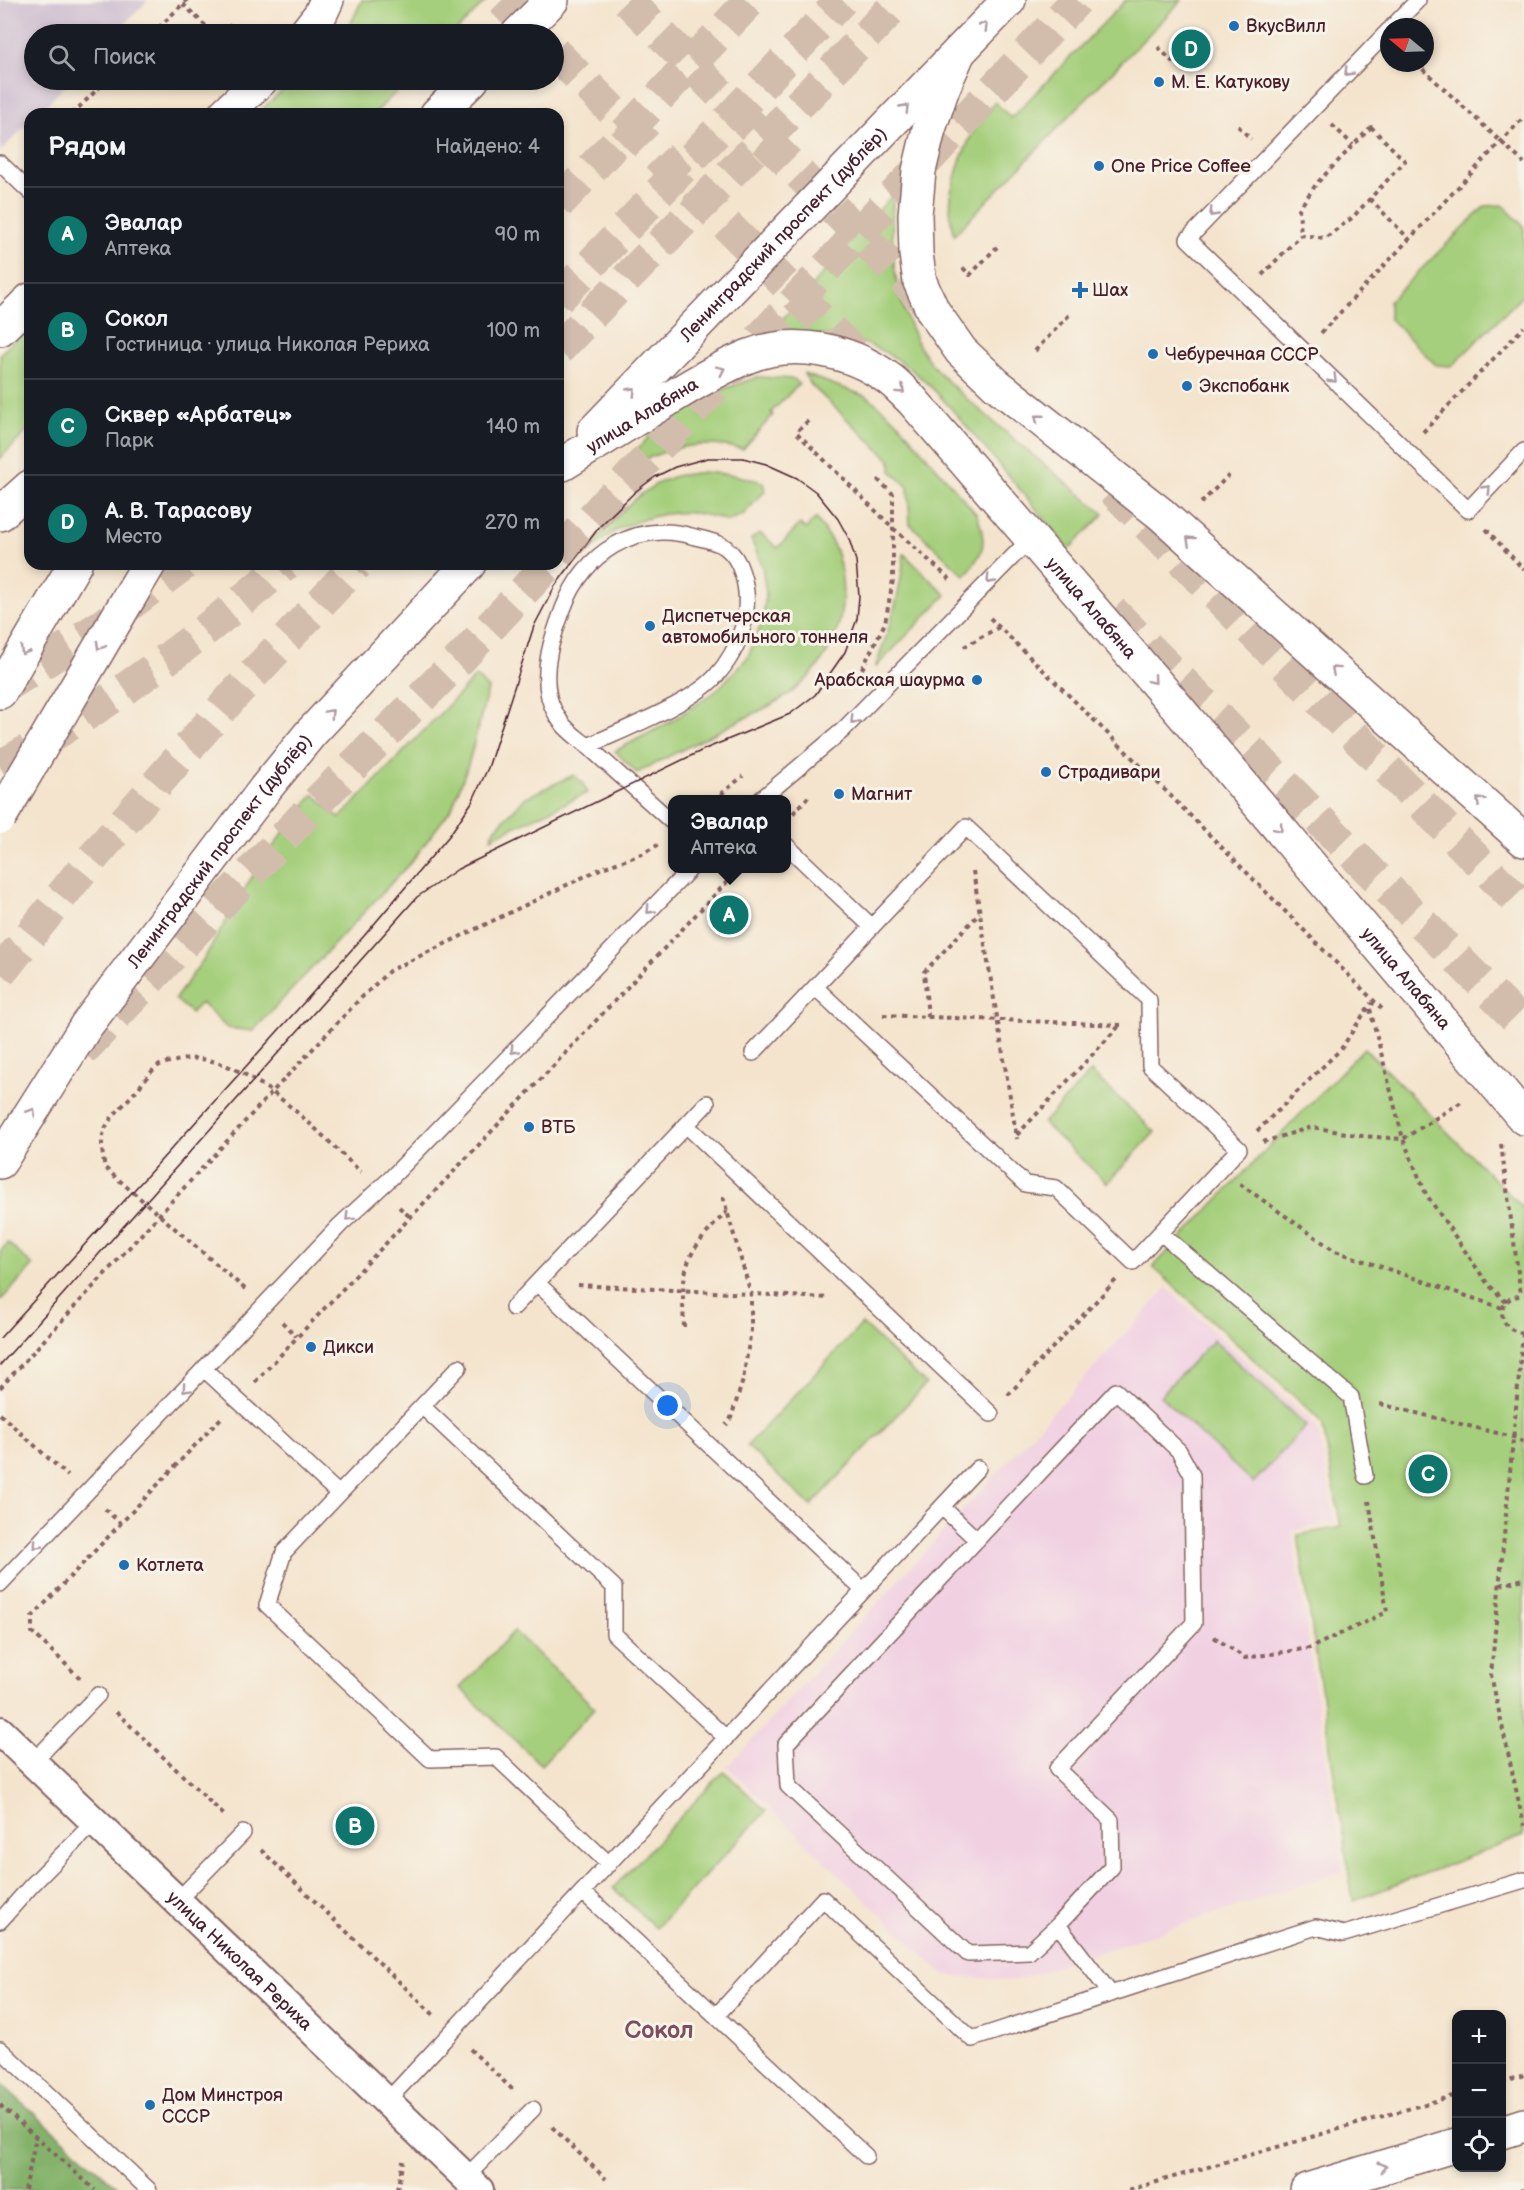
<!DOCTYPE html>
<html lang="ru">
<meta charset="utf-8">
<style>
body{margin:0;font-family:"Balsamiq Sans",sans-serif;background:#242831;color:#f1f3f6}
.controls{position:absolute;right:18px;bottom:18px;display:grid;overflow:hidden;border-radius:12px;box-shadow:0 3px 9px #0003}
.controls button{width:54px;height:54px;display:grid;place-items:center;padding:0;border:0;border-bottom:2px solid #363941;background:#171b24;color:#f1f3f6;font:30px sans-serif}
.compass{position:absolute;left:1380px;top:18px;width:54px;height:54px;border-radius:50%;background:#171b24;box-shadow:0 3px 9px #0003;rotate:289deg}
.you{position:absolute;left:668px;top:1406px;width:21px;height:21px;margin:-15px;border:4px solid #fff;border-radius:50%;background:#1a73e8;box-shadow:0 0 0 9px #1a73e833}
.badge{display:grid;place-items:center;width:39px;height:39px;border-radius:50%;background:#0f766e;color:#fff;font-size:20px;font-weight:700}
.pin{position:absolute;translate:-50% -50%;border:3px solid #fff;box-shadow:0 2px 6px #0006}
.popup{position:absolute;left:668px;top:795px;width:123px;height:78px;box-sizing:border-box;display:grid;place-content:center;border-radius:12px;background:#171b24;filter:drop-shadow(0 2px 4px #0005);font-size:20px;white-space:nowrap;color:#9ea1a6}
.popup b{font-size:22px;color:#f1f3f6}
.popup::after{content:'';position:absolute;left:50%;top:100%;margin-left:-12px;border:12px solid transparent;border-top-color:#171b24}
.list{margin:0;padding:0;list-style:none}
h2{display:flex;justify-content:space-between;align-items:center;height:78px;margin:0;padding:0 24px;font-size:26px}
h2 small{font-size:20px;font-weight:400;color:#9ea1a6}
.list li{display:grid;grid-template-columns:39px 1fr auto;gap:18px;align-items:center;box-sizing:border-box;height:96px;padding:0 24px;border-top:2px solid #363941}
.list b{display:block;font-size:22px;white-space:nowrap}
.list p{margin:0;font-size:20px;white-space:nowrap;color:#9ea1a6}
.list em{font-size:20px;font-style:normal;color:#9ea1a6}
.icon{flex:none;width:33px;height:33px;fill:none;stroke:currentColor;stroke-width:2;stroke-linecap:round;stroke-linejoin:round}
.map{position:relative;flex:none;width:1524px;height:2190px;overflow:hidden}
.search{position:absolute;background:#171b24;box-shadow:0 3px 9px #0003;left:24px;top:24px;width:540px;height:66px;display:flex;align-items:center;gap:15px;box-sizing:border-box;padding:0 21px;border-radius:33px;color:#9ea1a6;font-size:22px}
.panel{position:absolute;background:#171b24;box-shadow:0 3px 9px #0003;left:24px;top:108px;width:540px;height:462px;border-radius:18px}
.map>svg:first-child{display:block}
.built{fill:#f1d0e2}
.industrial{fill:#cebed0}
.green{fill:#a5cf7b;stroke:#787753;stroke-width:1.5}
.forest{fill:#84b26b;stroke:#67684b;stroke-width:1.5}
.lines{fill:none;stroke-linecap:round;stroke-linejoin:round}
.secondary-tunnel{stroke:#d2bdad;stroke-width:33;stroke-dasharray:33 16;stroke-linecap:butt}
.primary-tunnel{stroke:#d2bdad;stroke-width:33;stroke-dasharray:33 16;stroke-linecap:butt}
.lane-casing{stroke:#866464;stroke-width:18}
.street-casing{stroke:#866464;stroke-width:32}
.secondary-casing{stroke:#866464;stroke-width:36}
.path{stroke:#866464;stroke-width:4;stroke-dasharray:4.5 4.5;stroke-linecap:butt}
.lane{stroke:#fff;stroke-width:15}
.street{stroke:#fff;stroke-width:28}
.secondary{stroke:#fff;stroke-width:33}
.tram{stroke:#4a1f2b;stroke-width:1.5}
.secondary-bridge-casing{stroke:#866464;stroke-width:36;stroke-linecap:butt}
.secondary-bridge{stroke:#fff;stroke-width:33}
.oneway{stroke:#ae9aa0}
.poi-dot{fill:#1f6fb2;stroke:#f7f3e8;stroke-width:2}
.labels{text-anchor:middle;dominant-baseline:central;stroke-width:6;stroke-linejoin:round;paint-order:stroke}
.poi-label{font-size:18px;fill:#4a1f2b;stroke:#f7f3e8;text-anchor:start}
.street-label{font-size:18px;fill:#4a1f2b;stroke:#f7f3e8}
.district-label{font-size:24px;font-weight:bold;fill:#7d4e5e;stroke:#f7f3e8}
</style>
<div class="map">
<svg width="1524" height="2190" viewBox="0 0 1524 2190">
<rect width="100%" height="100%" fill="#f7f3e8"/>
<filter id="ink" filterUnits="userSpaceOnUse"><feTurbulence type="fractalNoise" baseFrequency=".0167" numOctaves="2"/><feDisplacementMap in="SourceGraphic" scale="12" xChannelSelector="R" yChannelSelector="G"/><feConvolveMatrix kernelMatrix="1 2 1 2 8 2 1 2 1" color-interpolation-filters="sRGB"/></filter>
<filter id="wash" filterUnits="userSpaceOnUse"><feTurbulence type="fractalNoise" baseFrequency=".008" numOctaves="4" result="noise"/><feDisplacementMap in="SourceGraphic" scale="24" xChannelSelector="R" yChannelSelector="G"/><feGaussianBlur stdDeviation="1.35" result="paint"/><feColorMatrix in="noise" values="0 0 0 0 0 0 0 0 0 0 0 0 0 0 0 0 0 1.4 0 .05"/><feComposite in="paint" operator="in"/></filter>
<g filter="url(#wash)">
<rect width="100%" height="100%" fill="#f4e4cd"/>
<path class="built" d="M1167,1288L1318,1428L1335,1522L1292,1531L1343,1871L1014,1981L944,1975L727,1767Z"/>
<path class="industrial" d="M0,0H148L115,34H34V80H71L37,114H30V121L0,152Z"/>
<path class="green" d="M362,0H487L453,34H342L349,27Z
M1126,0H1182L954,235L950,215L951,192L960,161L976,124L995,102L1011,118Z
M294,80H408L374,114H257Z
M893,194C891,249 891,285 915,337C930,372 967,398 995,423C1031,454 1068,484 1104,514L1069,549C1039,512 1009,476 978,440C952,409 926,376 890,355C854,334 810,333 770,333Z
M1503,205L1524,227V294L1452,366L1436,365L1389,318V301L1485,206Z
M30,325V428L0,459V354Z
M804,374L868,397L896,420L977,515C988,545 984,551 965,576L910,524L908,487L891,471V461L812,386Z
M757,377L794,379L799,384L771,412L773,415L743,449C690,438 663,450 617,473L666,417L713,393Z
M703,472L734,475L763,482L765,491L744,514L728,521C694,510 675,510 641,520C631,524 619,528 611,534C599,542 589,552 579,562C602,531 637,487 676,476C684,474 694,474 703,472Z
M816,518C823,529 834,542 837,554C854,613 832,668 780,700C763,710 744,718 727,727C697,742 667,757 637,773L615,751L670,722L716,691L748,657L762,622L766,593L762,566L751,539L760,533L778,548L800,524L806,529Z
M904,554L946,595L875,668C889,630 901,594 904,554Z
M476,676L488,689L469,762L452,808L412,861L253,1031L227,1028L201,1003L191,1013L175,999L205,957L250,880L289,824L314,794L340,818Z
M574,775L583,783L587,793L491,838L496,828L526,797Z
M1364,1048L1524,1209V1836L1353,1901L1298,1535L1341,1527L1322,1422L1153,1267Z
M1091,1072L1155,1132L1107,1183L1043,1123Z
M8,1243L33,1266L0,1301V1251Z
M862,1324L926,1384L811,1506L747,1446Z
M1213,1340L1306,1426L1253,1483L1160,1396Z
M514,1631L595,1708L541,1765L460,1688Z
M724,1771L766,1811L656,1928L613,1888Z"/>
<path class="forest" d="M0,2083L121,2190H0Z"/>
</g>
<g filter="url(#ink)">
<g class="lines">
<path class="secondary-tunnel" d="M502,0L536,34
M627,0L935,311
M554,52L870,369
M1113,490L1524,908
M1112,611L1524,1026"/>
<path class="primary-tunnel" d="M558,204L751,0
M558,299L842,0
M558,350C670,231 788,119 900,0
M558,554L1077,0
M0,690L101,626L184,564
M0,767C47,739 94,711 139,679C190,643 239,604 286,564
M0,973L83,869L233,696L357,564
M82,1051L318,801L462,657L549,564"/>
<defs>
<path id="lane" d="M1392,27L1418,0
M1389,30L1188,239L1468,510L1524,451
M0,163L30,192
M588,746C622,730 690,704 715,677C740,650 754,609 742,573C739,563 733,553 725,547C717,542 704,539 695,537C635,519 584,553 563,609C552,638 542,667 549,697C551,705 556,715 561,722C568,732 582,741 591,749C618,773 645,798 672,822
M760,800L843,730L1031,538
M786,845L872,927
M753,1053C824,978 895,903 966,827L1149,1000L1150,1066L1239,1149L1133,1262L1056,1188L1025,1184L815,987
M686,1125L991,1414
M1161,1233L1351,1397L1365,1476
M537,1283L863,1590
M513,1308L707,1103
M204,1369L339,1494L284,1552L267,1605L430,1759L496,1757L609,1864
M1116,1391L1179,1451L1192,1475L1194,1623L1057,1769L1111,1820L1112,1867L1058,1925L1029,1952L968,1954L788,1786L786,1744Z
M422,1406L614,1587V1634L726,1738
M339,1494L459,1367
M942,1507L977,1540
M0,1584L340,1225L392,1177L691,868
M33,1762L98,1695
M583,1892L866,2156
M177,1901L243,1833
M0,1921L31,1886L94,1822
M1058,1925L1111,1994
M716,2016L823,1899L972,2039L1316,1927L1344,1934L1524,1880
M0,2049L149,2190
M387,2101L978,1468
M466,2177L533,2109"/>
<g id="street">
<path id="s1" d="M0,1731L479,2190"/>
</g>
<g id="secondary">
<path d="M305,34L320,15L327,0"/>
<path d="M518,34L552,0"/>
<path d="M959,52L943,88L929,129L919,171L915,215L916,254L920,282L933,311L961,351L997,385L1161,514L1524,840"/>
<path d="M225,114L261,80"/>
<path d="M437,114L472,80"/>
<path d="M0,329L30,300"/>
<path id="s2" d="M594,431L1009,0"/>
<path id="s3" d="M563,464C597,443 630,422 664,402C691,385 719,368 749,356C794,338 850,350 888,378C897,384 904,393 912,400L1170,699L1524,1118"/>
<path d="M0,514L30,487"/>
<path d="M130,596L149,564"/>
<path d="M0,692L75,564"/>
<path id="s4" d="M0,1162L86,1026L265,789L310,734L469,564"/>
<path d="M1502,2132L1524,2125"/>
<path d="M1307,2190L1456,2145"/>
</g>
</defs>
<use href="#lane" class="lane-casing"/>
<use href="#street" class="street-casing"/>
<use href="#secondary" class="secondary-casing"/>
<path class="path" d="M183,4L214,34
M152,34L187,0
M221,34L233,23
M1158,47L1176,65
M1416,63L1524,163
M72,114L107,80
M1332,125L1353,145
M1238,126L1251,139
M1371,127L1405,161L1352,218L1325,238L1301,235L1299,209L1317,183Z
M1370,199L1409,239
M963,268L970,275L997,247
M1262,275L1301,235
M1321,333L1524,117
M1035,351L1069,315
M808,421L796,432L893,528L953,582
M1423,432L1524,327
M1201,503L1229,475
M1486,529L1524,570
M990,618L1154,779L1384,1011
M964,647L999,627
M862,669L885,623L893,580V494L875,477
M714,800L743,776
M787,820L810,795
M973,871L1017,1139
M1374,1001L1370,1009L1403,1139L1426,1194L1487,1283L1506,1302
M883,1015L1121,1025
M928,1017L924,972L980,913
M1257,1131L1341,1049L1371,1003
M1017,1135L1121,1024
M1263,1142L1312,1127L1362,1136L1403,1139L1463,1101
M1501,1144L1521,1295
M1240,1184L1335,1251L1502,1308
M723,1197L751,1294V1330L743,1380L731,1418L726,1425
M399,1207L410,1217
M578,1285L828,1298
M245,1289L105,1168C96,1126 108,1123 134,1093C142,1085 149,1072 158,1066C163,1063 171,1062 176,1061C239,1043 318,1133 361,1172
M282,1322L296,1336
M684,1327C683,1304 681,1282 689,1260C695,1244 715,1224 727,1211
M1523,1333L1491,1675L1524,1826
M1523,1333C1493,1330 1497,1293 1524,1296
M255,1382L740,868
M0,1388L273,1091L356,1003L389,971L602,868L642,854L658,845
M1008,1395L1116,1280
M1380,1404L1513,1437L1524,1442
M0,1414L68,1476
M105,1509L120,1523
M1500,1585L1524,1579
M1214,1637L1245,1658L1310,1648L1387,1612L1369,1501
M80,1678L32,1632V1617L221,1418
M116,1712L225,1816
M261,1850L434,2015
M470,2049L514,2091
M1502,2082L1524,2075
M0,2105L95,2190
M552,2127L606,2179
M25,2190L36,2137
M397,2190L403,2161
M1129,2190L1456,2095
M1520,2190L1524,2189"/>
<use href="#lane" class="lane"/>
<use href="#street" class="street"/>
<use href="#secondary" class="secondary"/>
<path class="tram" d="M0,1338L364,936L449,836L472,802L488,768L534,626L555,586L600,526L636,491L655,477L675,467L708,458H743L766,464L797,478L816,492L838,519L849,539L856,561L859,596L857,619L845,652L815,695L790,714L705,749L458,869L417,897L0,1365"/>
<defs>
<path id="secondary-bridge" d="M0,817L130,596"/>
</defs>
<use href="#secondary-bridge" class="secondary-bridge-casing"/>
<use href="#secondary-bridge" class="secondary-bridge"/>
</g>
<defs><path id="oneway-chevron" d="M-2-3.5L2.5 0L-2 3.5" fill="none" stroke-width="1.6" stroke-linecap="round" stroke-linejoin="round" transform="scale(1.5)"/></defs>
<g class="oneway">
<use href="#oneway-chevron" transform="translate(984 26) rotate(-46)"/>
<use href="#oneway-chevron" transform="translate(1348 72) rotate(134)"/>
<use href="#oneway-chevron" transform="translate(905 108) rotate(-46)"/>
<use href="#oneway-chevron" transform="translate(1213 213) rotate(134)"/>
<use href="#oneway-chevron" transform="translate(721 370) rotate(-26)"/>
<use href="#oneway-chevron" transform="translate(1333 379) rotate(44)"/>
<use href="#oneway-chevron" transform="translate(901 390) rotate(42)"/>
<use href="#oneway-chevron" transform="translate(632 391) rotate(-46)"/>
<use href="#oneway-chevron" transform="translate(1038 418) rotate(-142)"/>
<use href="#oneway-chevron" transform="translate(1487 489) rotate(-46)"/>
<use href="#oneway-chevron" transform="translate(1190 540) rotate(-138)"/>
<use href="#oneway-chevron" transform="translate(990 580) rotate(134)"/>
<use href="#oneway-chevron" transform="translate(100 646) rotate(120)"/>
<use href="#oneway-chevron" transform="translate(24 651) rotate(120)"/>
<use href="#oneway-chevron" transform="translate(1335 670) rotate(-138)"/>
<use href="#oneway-chevron" transform="translate(1153 680) rotate(49)"/>
<use href="#oneway-chevron" transform="translate(330 713) rotate(-47)"/>
<use href="#oneway-chevron" transform="translate(854 720) rotate(134)"/>
<use href="#oneway-chevron" transform="translate(1480 801) rotate(-138)"/>
<use href="#oneway-chevron" transform="translate(1279 828) rotate(50)"/>
<use href="#oneway-chevron" transform="translate(650 910) rotate(134)"/>
<use href="#oneway-chevron" transform="translate(514 1050) rotate(134)"/>
<use href="#oneway-chevron" transform="translate(32 1112) rotate(-58)"/>
<use href="#oneway-chevron" transform="translate(349 1217) rotate(135)"/>
<use href="#oneway-chevron" transform="translate(186 1389) rotate(133)"/>
<use href="#oneway-chevron" transform="translate(37 1545) rotate(134)"/>
<use href="#oneway-chevron" transform="translate(1383 2167) rotate(-17)"/>
</g>
</g>
<g class="poi-dot">
<circle cx="1234" cy="26" r="6"/>
<circle cx="1159" cy="82" r="6"/>
<circle cx="1099" cy="166" r="6"/>
<path d="M1077 281h6v6h6v6h-6v6h-6v-6h-6v-6h6z"/>
<circle cx="1153" cy="354" r="6"/>
<circle cx="1187" cy="386" r="6"/>
<circle cx="650" cy="626" r="6"/>
<circle cx="977" cy="680" r="6"/>
<circle cx="1046" cy="772" r="6"/>
<circle cx="839" cy="794" r="6"/>
<circle cx="529" cy="1127" r="6"/>
<circle cx="311" cy="1347" r="6"/>
<circle cx="124" cy="1565" r="6"/>
<circle cx="150" cy="2105" r="6"/>
</g>
<g class="labels">
<g class="poi-label">
<text x="1246" y="26">ВкусВилл</text>
<text x="1171" y="82">М. Е. Катукову</text>
<text x="1111" y="166">One Price Coffee</text>
<text x="1092" y="290">Шах</text>
<text x="1165" y="354">Чебуречная СССР</text>
<text x="1199" y="386">Экспобанк</text>
<text x="662" y="616">Диспетчерская<tspan x="662" dy="21">автомобильного тоннеля</tspan></text>
<text x="965" y="680" text-anchor="end">Арабская шаурма</text>
<text x="1058" y="772">Страдивари</text>
<text x="851" y="794">Магнит</text>
<text x="541" y="1127">ВТБ</text>
<text x="323" y="1347">Дикси</text>
<text x="136" y="1565">Котлета</text>
<text x="162" y="2095">Дом Минстроя<tspan x="162" dy="21">СССР</tspan></text>
</g>
<g class="street-label">
<text stroke="none"><textPath href="#s2" startOffset="273">Ленинградский проспект (дублёр)</textPath></text>
<text stroke="none"><textPath href="#s3" startOffset="93">улица Алабяна</textPath></text>
<text stroke="none"><textPath href="#s3" startOffset="669">улица Алабяна</textPath></text>
<text stroke="none"><textPath href="#s4" startOffset="381">Ленинградский проспект (дублёр)</textPath></text>
<text stroke="none"><textPath href="#s3" startOffset="1155">улица Алабяна</textPath></text>
<text stroke="none"><textPath href="#s1" startOffset="332">улица Николая Рериха</textPath></text>
</g>
<g class="district-label">
<text x="659" y="2030">Сокол</text>
</g>
</g>
</svg>
<div class="controls">
<button>+</button>
<button>−</button>
<button><svg class="icon" aria-label="locate" viewBox="0 0 24 24"><circle cx="12" cy="12" r="6"/><path d="M12 2v4M12 18v4M2 12h4M18 12h4"/></svg></button>
</div>
<svg class="compass" viewBox="-18 -18 36 36"><path d="M0-13l5 13h-10z" fill="#e53935"/><path d="M0 13l5-13h-10z" fill="#9ea1a6"/></svg>
<div class="you"></div>
<div class="pin badge" style="left:729px;top:915px">A</div>
<div class="popup"><b>Эвалар</b>Аптека</div>
<div class="pin badge" style="left:355px;top:1826px">B</div>
<div class="pin badge" style="left:1428px;top:1474px">C</div>
<div class="pin badge" style="left:1191px;top:49px">D</div>
<div class="search"><svg class="icon" aria-label="search" viewBox="0 0 24 24"><circle cx="10" cy="10" r="6"/><path d="M15 15l6 6"/></svg>Поиск</div>
<section class="panel">
<h2>Рядом<small>Найдено: 4</small></h2>
<ul class="list">
<li><span class="badge">A</span><div><b>Эвалар</b><p>Аптека</p></div><em>90 m</em></li>
<li><span class="badge">B</span><div><b>Сокол</b><p>Гостиница · улица Николая Рериха</p></div><em>100 m</em></li>
<li><span class="badge">C</span><div><b>Сквер «Арбатец»</b><p>Парк</p></div><em>140 m</em></li>
<li><span class="badge">D</span><div><b>А. В. Тарасову</b><p>Место</p></div><em>270 m</em></li>
</ul>
</section>
</div>
